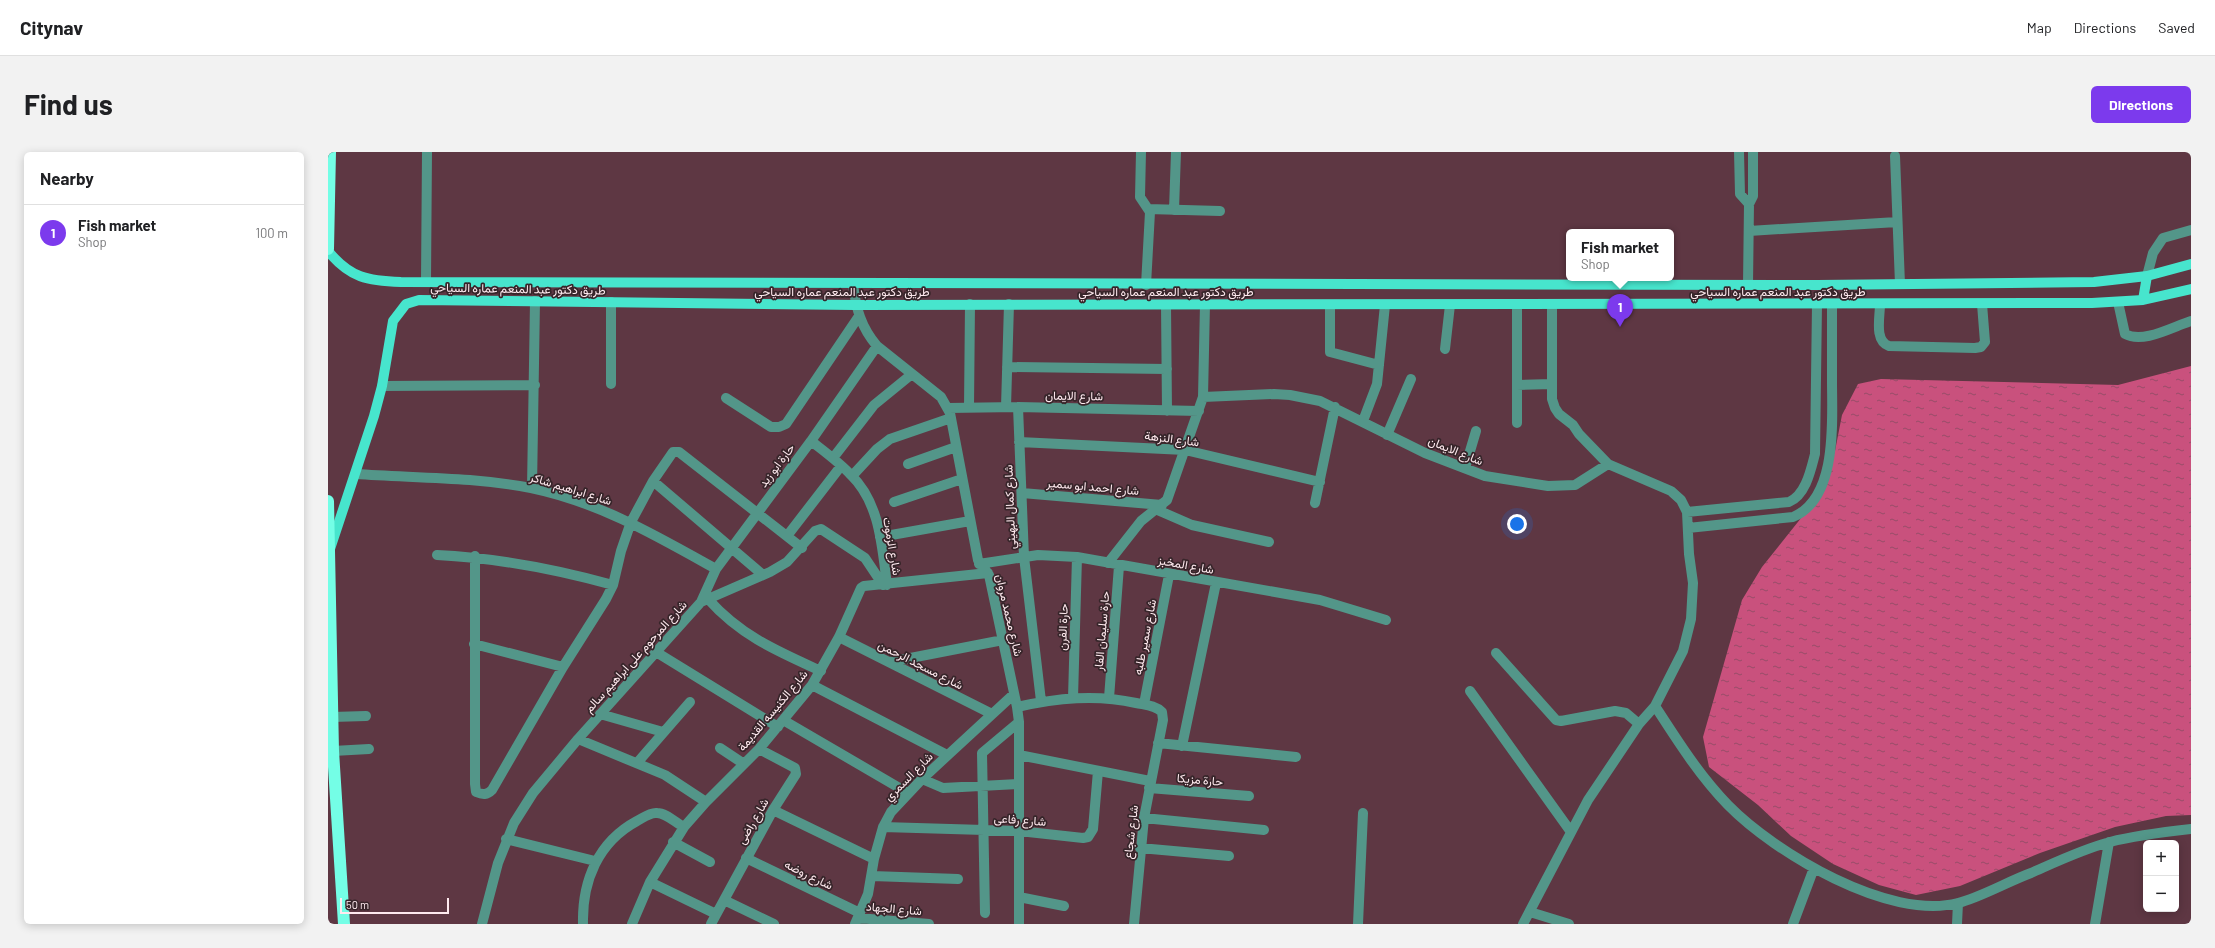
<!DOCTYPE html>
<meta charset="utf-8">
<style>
body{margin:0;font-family:Barlow,Vazirmatn,sans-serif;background:#f2f2f2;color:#202124}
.controls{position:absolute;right:12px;bottom:12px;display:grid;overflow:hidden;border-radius:6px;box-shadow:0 2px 10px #0003}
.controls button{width:36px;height:36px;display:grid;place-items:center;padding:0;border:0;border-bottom:1px solid #e0e0e0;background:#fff;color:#202124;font:20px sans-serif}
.scale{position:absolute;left:12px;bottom:10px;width:109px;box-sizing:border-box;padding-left:4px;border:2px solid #ffeaef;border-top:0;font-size:11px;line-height:14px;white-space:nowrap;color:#ffeaef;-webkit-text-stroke:3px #37252a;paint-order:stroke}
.you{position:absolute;left:1189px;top:372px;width:14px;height:14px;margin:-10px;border:3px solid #fff;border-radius:50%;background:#1a73e8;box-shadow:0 0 0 6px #1a73e833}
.badge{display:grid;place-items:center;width:26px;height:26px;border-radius:50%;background:#7c3aed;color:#fff;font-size:13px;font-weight:700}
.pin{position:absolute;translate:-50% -33px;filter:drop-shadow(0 1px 2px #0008)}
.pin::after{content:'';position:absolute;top:21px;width:14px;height:12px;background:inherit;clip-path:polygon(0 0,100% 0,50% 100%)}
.popup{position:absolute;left:1238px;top:77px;width:108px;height:52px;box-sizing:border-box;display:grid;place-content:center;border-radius:6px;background:#fff;filter:drop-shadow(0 1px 3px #0005);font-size:13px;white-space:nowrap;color:#757577}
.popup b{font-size:15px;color:#202124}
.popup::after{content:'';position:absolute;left:50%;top:100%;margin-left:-8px;border:8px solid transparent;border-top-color:#fff}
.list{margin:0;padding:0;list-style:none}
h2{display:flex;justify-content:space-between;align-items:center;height:52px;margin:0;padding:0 16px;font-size:17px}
h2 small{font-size:13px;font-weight:400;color:#757577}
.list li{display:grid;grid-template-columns:26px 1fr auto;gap:12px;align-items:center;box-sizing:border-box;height:56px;padding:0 16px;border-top:1px solid #e0e0e0}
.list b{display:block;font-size:15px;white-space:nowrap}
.list p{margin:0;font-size:13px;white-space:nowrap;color:#757577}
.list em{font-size:13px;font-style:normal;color:#757577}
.map{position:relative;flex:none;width:1863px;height:772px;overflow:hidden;border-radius:6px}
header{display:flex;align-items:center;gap:24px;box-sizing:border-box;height:56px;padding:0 20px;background:#fff;border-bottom:1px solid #e0e0e0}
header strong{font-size:19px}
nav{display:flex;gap:22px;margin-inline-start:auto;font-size:14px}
.intro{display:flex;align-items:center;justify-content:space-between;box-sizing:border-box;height:96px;padding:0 24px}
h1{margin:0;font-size:28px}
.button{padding:10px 18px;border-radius:6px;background:#7c3aed;color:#fff;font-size:14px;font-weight:700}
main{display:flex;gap:24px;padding:0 24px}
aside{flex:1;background:#fff;border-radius:6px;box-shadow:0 2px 10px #0003}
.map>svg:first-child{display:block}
.water{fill:url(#water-ripples)}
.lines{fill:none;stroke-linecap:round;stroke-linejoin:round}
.minor{stroke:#539689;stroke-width:10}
.major{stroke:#47e5cd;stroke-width:10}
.highway{stroke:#74fee6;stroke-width:12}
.labels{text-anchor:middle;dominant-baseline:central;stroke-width:3.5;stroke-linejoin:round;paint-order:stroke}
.street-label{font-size:12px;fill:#ffeaef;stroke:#37252a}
</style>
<header>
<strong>Citynav</strong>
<nav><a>Map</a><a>Directions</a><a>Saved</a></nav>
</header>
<div class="intro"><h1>Find us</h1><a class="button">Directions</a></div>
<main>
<aside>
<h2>Nearby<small></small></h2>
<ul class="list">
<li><span class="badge">1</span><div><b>Fish market</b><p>Shop</p></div><em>100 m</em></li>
</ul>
</aside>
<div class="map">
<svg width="1863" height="772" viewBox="0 0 1863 772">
<defs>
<pattern id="water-ripples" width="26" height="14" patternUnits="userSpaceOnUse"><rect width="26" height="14" fill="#c9517d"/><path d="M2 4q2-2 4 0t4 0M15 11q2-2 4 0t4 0" fill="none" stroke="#974d68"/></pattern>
</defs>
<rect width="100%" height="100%" fill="#5e3743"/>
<path class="water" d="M1863,214V663L1838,664L1787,675L1712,701L1632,734L1588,743L1551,733L1505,712L1463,684L1430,653L1381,615L1375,585L1414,448L1434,415L1493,341L1507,299L1514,263L1530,232L1553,227L1790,233Z"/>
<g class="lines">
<path class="minor" d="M813,0L812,45L822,60L818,133
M1411,0L1412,42L1421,52L1425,44V0
M1567,4L1572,132
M820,57L892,59
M846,58L848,0
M1421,79L1569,70
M1819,124L1825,101L1835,86L1863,78
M98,129L99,0
M525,132C528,157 533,175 549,194L613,245L622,261L650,408L661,423L689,555L691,570V772
M1420,133L1421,52
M283,150V232
M1790,150L1797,182C1815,192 1844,175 1863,169
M1552,152C1552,165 1546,189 1561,194L1647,196L1653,195L1657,190L1654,152
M838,153L839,259
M1002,153V200L1051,213
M1189,153V271
M1224,153V247L1227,256L1231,262L1245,273L1251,282L1280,312
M1117,197L1122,153
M679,215L839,217
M1189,233L1224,232
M54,234L207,233
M875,245L946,242L962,243L992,249L1097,301L1157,324L1220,334L1247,333L1280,312L1343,339L1353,348L1359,360L1361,402L1365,431L1363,467L1355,499L1327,554C1349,588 1371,623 1400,653C1447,701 1561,769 1630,751C1651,746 1681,729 1703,721C1728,710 1755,697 1782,690C1809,683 1836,680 1863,677
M398,246L443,275H451L458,272L531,164
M641,255L642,152
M678,255L681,152
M690,255L696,405L713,549
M620,256L690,255L871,259
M1035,269L1049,232L1057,153
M1059,283L1083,227
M483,289C497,300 511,310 523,323C552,351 554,395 559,433
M691,290L857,298L992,330
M505,306L546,253L584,222
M580,312L628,295
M1137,316L1148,279
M28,322C86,326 146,325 203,336C271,350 329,384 388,417
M524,324L549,297L562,287L623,266
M325,329L435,423
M204,336L207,149
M694,341L834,353
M566,350L634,327
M987,351L1007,255
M827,357L864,373L941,390
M1359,360L1461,350C1478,343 1483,317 1487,302L1489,152
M1360,376L1465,365C1510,346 1504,269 1504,229C1504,203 1504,178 1504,152
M459,384L513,314
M552,385L642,369
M109,403C170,406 227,417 285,433
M147,404V632L148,640C155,643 159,643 164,638L235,515L278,447L285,433L293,399L303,370L325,329L345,300H351L474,396
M780,411L813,369L839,348L875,245L877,152
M651,412L710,403L749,405L992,448L1058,468
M380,447C413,484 449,499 493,519
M373,450L388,417L483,289L549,194
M511,485L664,562
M146,492L235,515
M328,500L450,575
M1168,501L1228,568L1233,569L1287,559L1298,561L1311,572
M562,510L675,488
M484,533L619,603
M1142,539L1243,680
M745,546L749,405
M781,546L791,414
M816,552L841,423
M689,555C729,546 768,542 808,551C817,553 827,553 834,560L835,568L816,666L806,772
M272,562L335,580
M4,565L38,564
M455,568L580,641
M250,587L337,623L378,650
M830,591L968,605
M854,594L888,431
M392,596L416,612
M5,599L41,597
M691,603L822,629
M309,611L362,550
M594,627L615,636L691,632
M821,636L921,644
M445,658L546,707
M816,666L936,678
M555,675L691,679L755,686L760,685L765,677L770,619
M178,687L267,709
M345,690L382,710
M812,696L901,704
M418,706L532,761
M544,724L630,727
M322,730L388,762
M691,745L736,754
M396,748L446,772
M1202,760L1241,772
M657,761L654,601L691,570
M530,766L601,772
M154,772L170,711L186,671L205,641L250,587L373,450L442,420L459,410L487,379L493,377L537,406L555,433
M255,772C254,729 270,690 309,669C315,666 322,660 329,661C338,661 348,671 356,675
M304,772L322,730L356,675L378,650L431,597L484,533L511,485L533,436L536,434L660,421
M383,772L445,658L468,622L467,616L431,597
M527,772L540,742L546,707L555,675L563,660L594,627L686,542
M1030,772L1035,661
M1195,772L1260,648L1311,572L1327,554
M1465,772L1486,716
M1629,772L1630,751
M1767,772L1781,690"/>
<path class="major" d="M0,99C22,126 40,129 73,130L1489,133L1766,130L1819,124L1863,112
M1815,148L1819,124
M2,397L46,264L54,234L65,169L78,152L91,148L527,153L1764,151L1815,148L1863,137"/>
<path class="highway" d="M0,97L2,0
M0,349L5,599L16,772"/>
</g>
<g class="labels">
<g class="street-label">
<text transform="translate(190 136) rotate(1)">طريق دكتور عبد المنعم عماره السياحي</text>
<text x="514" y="139">طريق دكتور عبد المنعم عماره السياحي</text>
<text x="838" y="139">طريق دكتور عبد المنعم عماره السياحي</text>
<text x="1450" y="139">طريق دكتور عبد المنعم عماره السياحي</text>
<text transform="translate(746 243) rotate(1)">شارع الايمان</text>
<text transform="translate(844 286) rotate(7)">شارع النزهة</text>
<text transform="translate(1128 298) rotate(22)">شارع الايمان</text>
<text transform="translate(448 313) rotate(-53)">حارة ابو زيد</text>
<text transform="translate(765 334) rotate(5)">شارع احمد ابو سمير</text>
<text transform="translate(243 336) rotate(17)">شارع ابراهيم شاكر</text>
<text transform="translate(681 355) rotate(-92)">شارع كمال البهيني</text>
<text transform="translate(565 394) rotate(80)">شارع الزموت</text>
<text transform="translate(858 412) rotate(10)">شارع المخبز</text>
<text transform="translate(682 463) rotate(77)">شارع محمد مروان</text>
<text transform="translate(734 475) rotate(-88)">حارة الفرن</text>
<text transform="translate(773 479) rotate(-85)">حارة سليمان الفار</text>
<text transform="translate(816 485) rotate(-79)">شارع سمير طلبه</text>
<text transform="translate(307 504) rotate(-48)">شارع المرحوم على ابراهيم سالم</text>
<text transform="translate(593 512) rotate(27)">شارع مسجد الرحمن</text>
<text transform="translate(444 558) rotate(-50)">شارع الكنيسه القديمة</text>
<text transform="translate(580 624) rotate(-45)">شارع السمري</text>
<text transform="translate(872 627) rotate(5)">حارة مزيكا</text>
<text transform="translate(692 667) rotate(4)">شارع رفاعى</text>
<text transform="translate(424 669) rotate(-60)">شارع راضى</text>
<text transform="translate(802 680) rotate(-83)">شارع شجاع</text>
<text transform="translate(481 722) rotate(26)">شارع روضه</text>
<text transform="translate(566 756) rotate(5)">شارع الجهاد</text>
</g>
</g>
</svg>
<div class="controls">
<button>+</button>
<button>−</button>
</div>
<div class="scale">50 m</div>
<div class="you"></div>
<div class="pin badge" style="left:1292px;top:175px">1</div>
<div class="popup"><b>Fish market</b>Shop</div>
</div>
</main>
